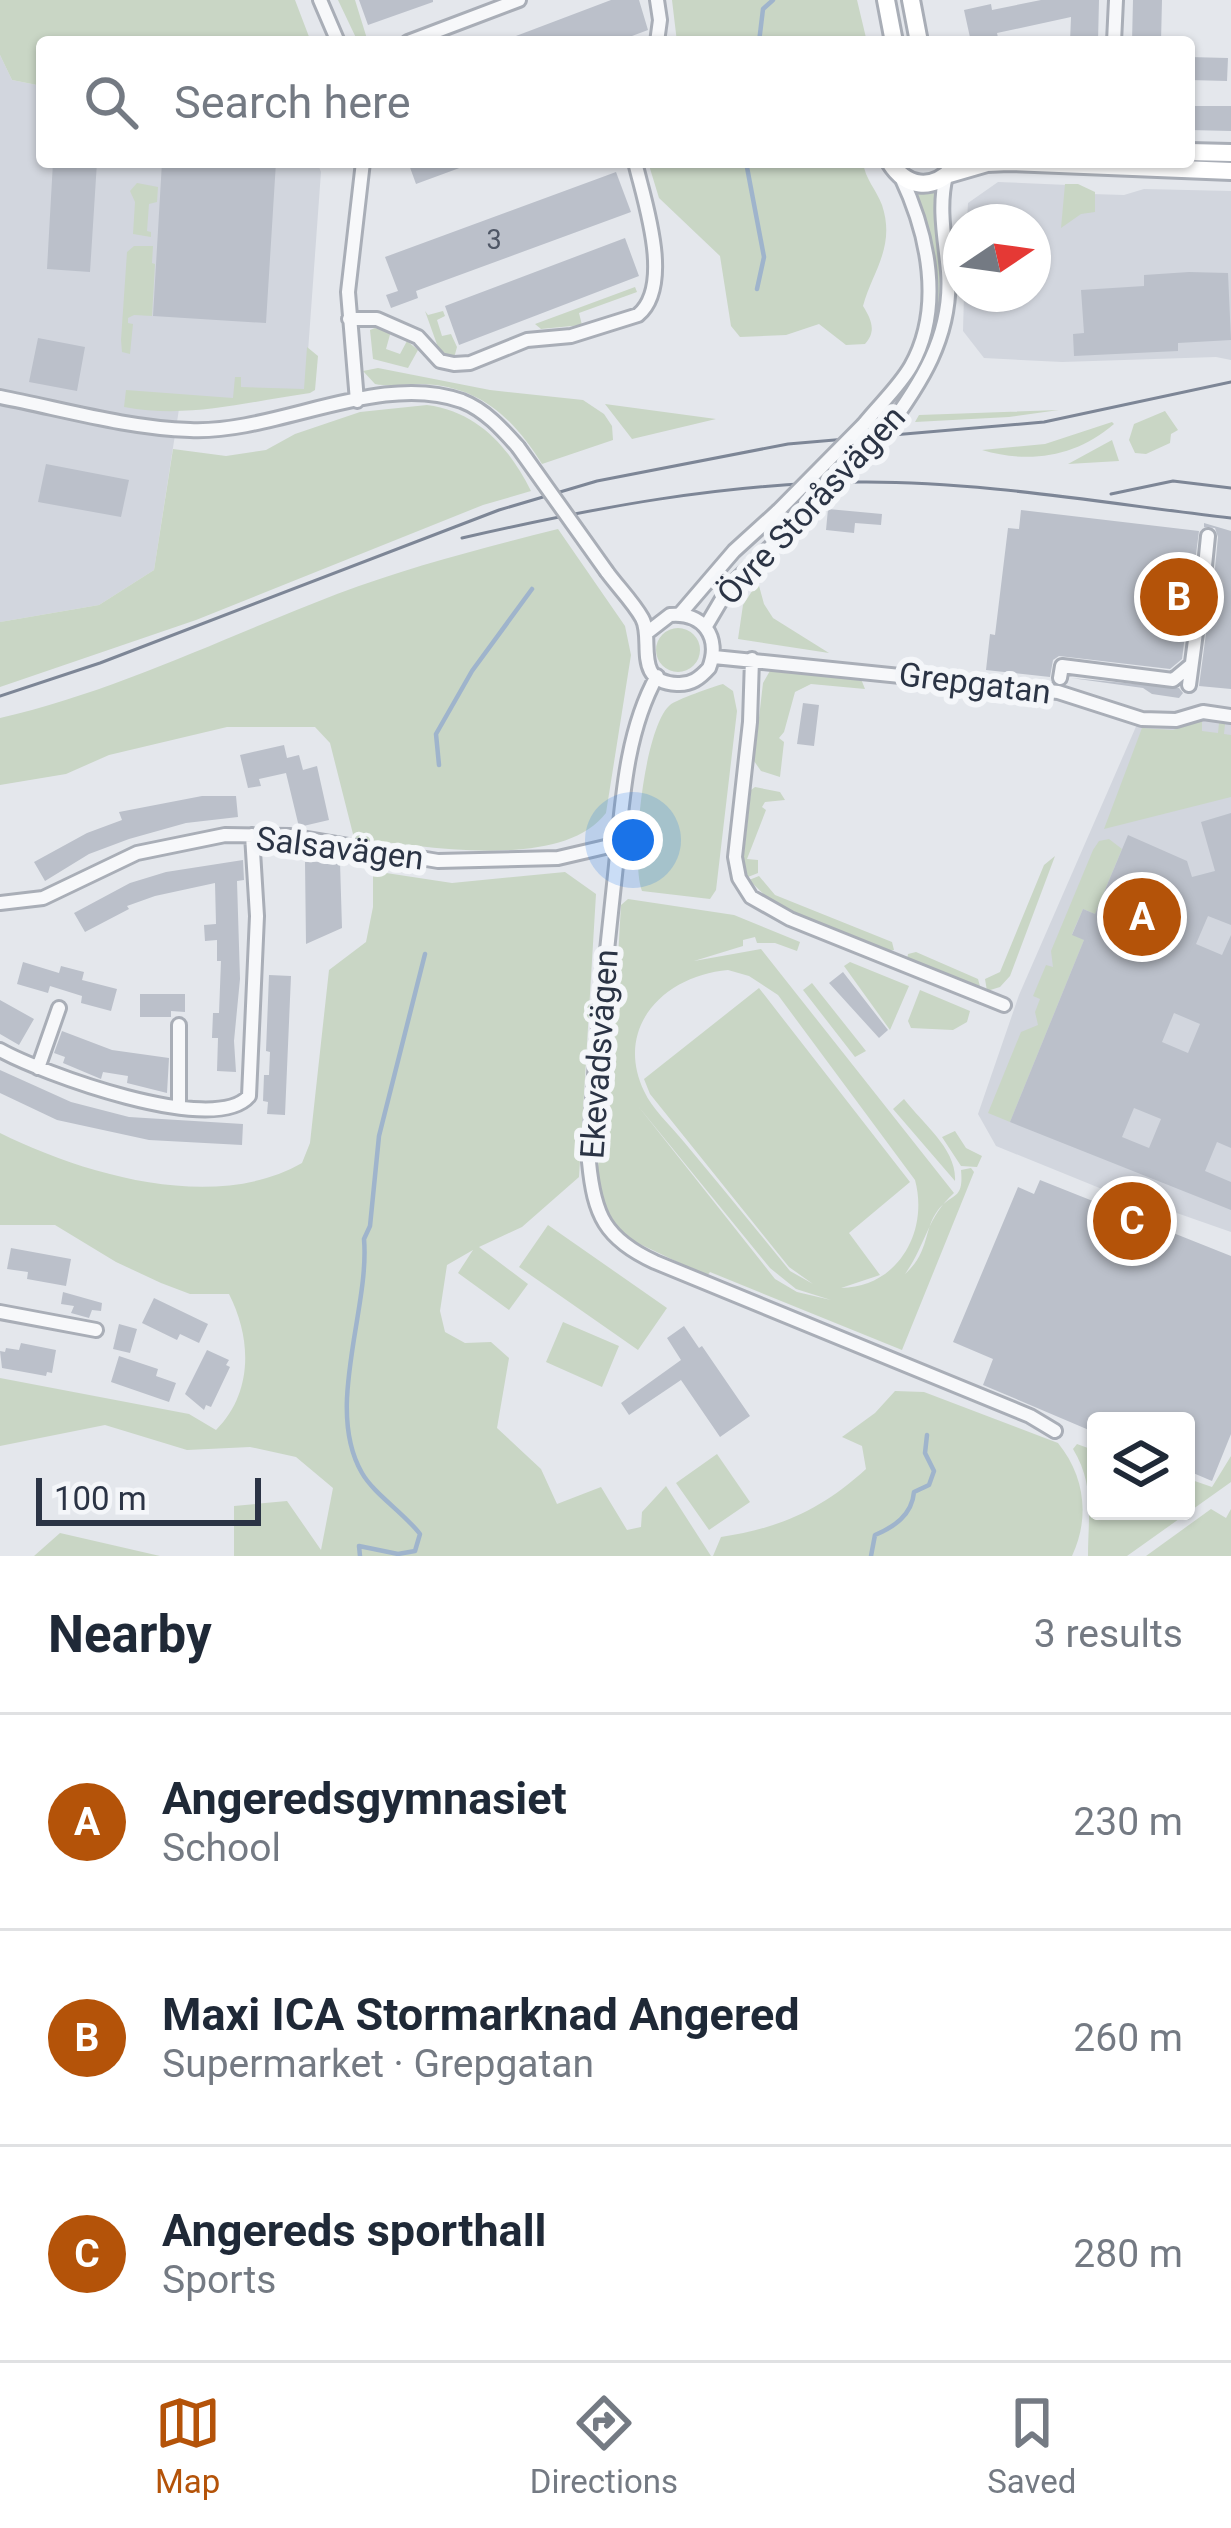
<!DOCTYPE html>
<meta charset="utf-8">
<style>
body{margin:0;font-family:Roboto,sans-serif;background:#f2f2f3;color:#1f2937}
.controls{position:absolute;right:36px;bottom:36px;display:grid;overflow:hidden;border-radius:12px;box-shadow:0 3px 9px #0004}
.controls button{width:108px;height:108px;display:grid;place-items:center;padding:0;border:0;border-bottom:3px solid #e0e1e3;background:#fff;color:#1f2937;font:60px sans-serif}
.compass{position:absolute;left:943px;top:204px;width:108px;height:108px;border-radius:50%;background:#fff;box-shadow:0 3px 9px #0004;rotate:77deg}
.scale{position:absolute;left:36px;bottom:30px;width:225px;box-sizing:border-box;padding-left:12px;border:6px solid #2b3445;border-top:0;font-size:33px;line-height:42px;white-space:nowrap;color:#2b3445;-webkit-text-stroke:9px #f4f6f9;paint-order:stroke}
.you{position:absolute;left:633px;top:840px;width:42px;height:42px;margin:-30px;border:9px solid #fff;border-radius:50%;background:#1a73e8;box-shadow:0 0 0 18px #1a73e833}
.badge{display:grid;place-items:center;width:78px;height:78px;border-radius:50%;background:#b45309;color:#fff;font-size:39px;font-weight:700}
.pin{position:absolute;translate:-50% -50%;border:6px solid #fff;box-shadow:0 3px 12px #0006}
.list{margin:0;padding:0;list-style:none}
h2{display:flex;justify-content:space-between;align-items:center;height:156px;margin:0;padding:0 48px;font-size:51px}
h2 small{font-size:39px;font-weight:400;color:#747a83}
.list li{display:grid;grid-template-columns:78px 1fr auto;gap:36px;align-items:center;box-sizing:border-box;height:216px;padding:0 48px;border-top:3px solid #e0e1e3}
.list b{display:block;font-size:45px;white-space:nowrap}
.list p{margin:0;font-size:39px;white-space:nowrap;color:#747a83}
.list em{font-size:39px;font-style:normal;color:#747a83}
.icon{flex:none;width:66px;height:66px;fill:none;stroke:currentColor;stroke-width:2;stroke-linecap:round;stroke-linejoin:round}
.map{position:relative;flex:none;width:1231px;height:1556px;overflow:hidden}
.search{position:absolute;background:#fff;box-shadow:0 3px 9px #0004;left:36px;right:36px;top:36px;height:132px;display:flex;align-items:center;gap:30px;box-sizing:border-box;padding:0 42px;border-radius:12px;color:#747a83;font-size:45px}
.sheet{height:804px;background:#fff}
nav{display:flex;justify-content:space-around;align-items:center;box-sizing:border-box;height:168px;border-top:3px solid #e0e1e3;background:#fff;font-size:33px;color:#747a83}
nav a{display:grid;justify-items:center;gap:6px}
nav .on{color:#b45309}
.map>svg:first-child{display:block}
.built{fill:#d2d6de}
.green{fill:#c9d6c5;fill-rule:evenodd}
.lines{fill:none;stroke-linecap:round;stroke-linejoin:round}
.stream{stroke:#9fb4cc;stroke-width:4.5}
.building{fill:#bbc0ca;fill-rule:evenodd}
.street-tunnel{stroke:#bfc3cb;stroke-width:12;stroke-dasharray:12 6;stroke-linecap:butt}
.street-casing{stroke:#a9aeb7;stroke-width:18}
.secondary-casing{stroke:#a9aeb7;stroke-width:22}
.street{stroke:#f7f8fa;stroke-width:12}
.secondary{stroke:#fff;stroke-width:16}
.tram{stroke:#7d8696;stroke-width:3}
.street-bridge-casing{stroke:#a9aeb7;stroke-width:18;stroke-linecap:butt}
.street-bridge{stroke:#f7f8fa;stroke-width:12}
.labels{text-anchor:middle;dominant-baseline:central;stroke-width:12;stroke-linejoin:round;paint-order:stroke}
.number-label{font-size:27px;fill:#4f5766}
.street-label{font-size:33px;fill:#2b3445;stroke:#f4f6f9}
</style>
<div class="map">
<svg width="1231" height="1556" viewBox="0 0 1231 1556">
<rect width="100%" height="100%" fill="#e4e7ec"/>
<path class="built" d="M0,55L12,80L42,86V162H317L321,172L305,393L179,409L154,570L99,605L0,622Z
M998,182L1068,185L1091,194L1124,195L1144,189L1231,191V360L1216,357L1062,362L984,358L963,331L964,294H1033V222H967L968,203Z
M1202,717L1231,721V1232L1171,1211L1161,1213L996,1146L978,1114L1019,995L1138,722Z"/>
<path class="green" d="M0,0H295L311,42H42V86L12,80L0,55Z
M338,0H355L368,42H358Z
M672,0H857L867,42H677Z
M648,162H863C865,179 876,189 882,205C896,247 872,272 863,306C871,319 877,331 865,344L846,345L819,324L786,335L740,337L731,326L720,256L659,198Z
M137,183L158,187L157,202L149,204L147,231L151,232V237L133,234L135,202L130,191Z
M1065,184H1078L1095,192V212L1081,214L1061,228Z
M938,188C943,266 950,316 911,387L922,357L931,248L913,191Z
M134,246H153L152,263L155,264L152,316L134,315L128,318V323L133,324L130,354L122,352L121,340L127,252Z
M635,287L637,292L579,313L582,325L541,329L535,324Z
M425,311L428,315L443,311L445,316L437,320L442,336L451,334L457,347L454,358L439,350Z
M375,328L391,331L386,349L400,354L407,341L418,350L408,368L373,359L370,330Z
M307,347L318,356L315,390L310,393C245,402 190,419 124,407L126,390L233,398L235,377H241V387L304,389Z
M378,368L490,390L583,400L604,414L612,426L613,440L542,464C513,418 480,386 422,384C406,384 390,387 375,384L363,371Z
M605,404L716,419L632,439Z
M427,405C478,412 509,447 531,491L483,505L196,620L0,687V622L99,605L154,570L173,449L226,456L266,450L295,434L360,412Z
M1059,410L1009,417L915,422L919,415Z
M1165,411L1178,430L1171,434L1170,443L1146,454L1135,453L1129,440L1134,424Z
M1112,422L1114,424C1076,457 1029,464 982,450L1045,444Z
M1112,440L1119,461L1068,464Z
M558,529L625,626L631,655L606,813C561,872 421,846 354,838L330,743L315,727H227L109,755L66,774L0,785V718C117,691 225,637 337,594C409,567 483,548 558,529Z
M758,582L764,604L773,618L829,653L738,639L743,605Z
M656 650a22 22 0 1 1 44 0a22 22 0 1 1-44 0Z
M771,669L853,677L861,679L865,689L811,684L795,692L784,732L779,738L784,742L780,777L761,771L754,761L763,683Z
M723,684L733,691L737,711L716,890L710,899L642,891C630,860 644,727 670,705C675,700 715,686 723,684Z
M1202,720V731L1218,733L1219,723L1225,724L1224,734L1231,735V797L1104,829L1142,728L1173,730Z
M755,787L780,792L785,800L765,802L762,807L766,810L747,859L758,860V873L748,877L743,862L751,790Z
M1109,839L1122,849L1095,914L1083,909L1072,934L1084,940L1010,1122L988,1113L1021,1032L1038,1025L1035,1012L1040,999L1033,996L1046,965L1053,967L1051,951L1093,850L1099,841Z
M1055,856L1010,976L1000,987L987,991L985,979L1000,972L1044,865Z
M373,871L452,883L565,872L596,894L579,1177L522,1227L479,1247L528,1284L509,1310L458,1273L473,1250L447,1265L440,1311L445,1332L465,1343L491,1342L509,1358L497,1428L541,1469L557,1504L601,1487L627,1530L641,1527L642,1512L666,1486L711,1556H234V1506L287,1501L321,1550L333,1488L296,1457L250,1447L187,1450L105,1425L0,1446V1378L189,1414L216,1430C253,1393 252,1339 229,1294H190L161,1283L116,1262L55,1225H0V1133C85,1175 215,1213 302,1163L310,1143L329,970L366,942L373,907Z
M759,876L775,895L892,942L894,950L888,951L774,904L749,880Z
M628,899L734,915L800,942L797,951L775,943H757L755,937L743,940V946L694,961L761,949L954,1193C927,1217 926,1245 905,1274C930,1252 923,1230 938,1210C952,1192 964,1201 961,1170L971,1168L974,1172L902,1350L710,1272L707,1276L625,1237L609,1217L597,1177L616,993L621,905ZM728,970L749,976L778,995L915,1180C929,1232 898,1287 841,1288L880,1275L849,1233L910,1182L759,988L644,1079L650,1094L789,1267L813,1284L790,1271C755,1228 720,1185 684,1142C671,1126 652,1109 644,1091C613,1025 667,975 728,970ZM638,1106L770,1268L796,1289L831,1300L797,1292L775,1279Z
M916,952L978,979L981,990L907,960L908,954Z
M850,962L909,986L890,1030L844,966Z
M812,983L866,1051L855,1057L803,990Z
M920,990L970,1011L967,1022L953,1030L911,1028L908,1021Z
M904,1099C923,1124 957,1149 955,1181L893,1109Z
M955,1131L966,1148L982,1156L977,1167L961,1166L942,1137Z
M548,1225L667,1308L638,1350L519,1267Z
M563,1322L619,1346L602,1387L546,1362Z
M895,1391L924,1392L1058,1443C1085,1476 1090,1518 1072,1556H713L721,1537C781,1528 822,1509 866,1469L862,1446L842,1437L875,1413Z
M1077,1444L1096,1451V1511H1186V1478L1212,1487L1231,1456V1482L1127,1556H1088C1088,1517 1095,1485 1073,1449Z
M717,1454L750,1502L709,1530L676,1483Z
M1211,1509L1226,1518L1231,1509V1556H1146Z
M60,1533L160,1556H34Z"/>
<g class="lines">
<path class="stream" d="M759,42L763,9L773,0
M746,162L764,257L757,289
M439,765L436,734L472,671L532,589
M360,1556L359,1546L398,1554L415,1551L420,1534C404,1513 374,1494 362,1473C324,1408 370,1309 364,1239L370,1226L379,1136L425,954
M871,1556L875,1535C894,1527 912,1515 914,1492L929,1485L934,1471L925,1453L927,1435"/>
</g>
<path class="building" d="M359,0H433V2L368,25Z
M611,0H639L648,30L616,42H500Z
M1041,0H1099L1098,42H1070L1071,17L997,33L999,42H971L964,10L991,4L992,10Z
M1133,0H1162L1161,42H1132Z
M1189,57L1228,58L1227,81L1189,80Z
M1189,106H1231V131L1189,130Z
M53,162H97L90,272L47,269Z
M162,162H276L266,323L153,316Z
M408,162H473V163L416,184Z
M616,172L631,212L416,291L418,298L391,308L386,295L398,291L385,257Z
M625,238L639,276L459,345L445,306Z
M1189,272L1228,273L1231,340L1178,343V351L1074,356L1073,334L1084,333L1081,290L1144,286V275Z
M38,338L85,347L77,391L29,382Z
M46,464L129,480L121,517L38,502Z
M828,509L882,514L881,525L855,523L854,533L826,530Z
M1021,510L1199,531L1195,562L1185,574L1182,594L1188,612L1182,659L1170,669L1059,656L1053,660L1050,677L986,670L990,634L995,635L1008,528L1019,529Z
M1204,523L1231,531V689L1199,686L1209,611L1203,594L1205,582L1215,568L1218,537L1215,528L1204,527Z
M1071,678L1179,688L1183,693L1179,698L1152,694L1143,688Z
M803,703L819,705L814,746L797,744Z
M284,745L287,758L299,755L303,770L317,766L329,820L299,827L286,773L259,779L261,786L248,788L240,755Z
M202,796H236L238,817L186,823L129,839L89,854L45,881L34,862L87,833L122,820L119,812Z
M1231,813V925L1208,916L1196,944L1222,955L1231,935V1148L1217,1142L1205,1171L1231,1182V1210L1010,1122L1084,940L1072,935L1083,909L1095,914L1128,835L1187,861L1192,877L1215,871L1201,822ZM1174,1013L1200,1024L1188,1053L1162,1042ZM1134,1108L1161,1119L1149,1148L1122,1137Z
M243,860L244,880L237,881L240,979L234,1041L236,1072L217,1071L218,1038H212L213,1013H219L221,961H217V940L205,941L204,925L216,924L215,883L155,896L127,906L129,909L85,932L74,913L130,883L166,872Z
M305,862H340L342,928L306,944Z
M23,962L59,973L61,966L84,972L82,980L117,989L111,1011L81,1003L82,996L50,986L48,993L17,984Z
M843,972L888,1030L879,1038L829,983Z
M269,975L291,976L285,1115L267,1114L268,1102L263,1101L264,1075H269L270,1052L266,1051Z
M140,994H185V1012L171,1011V1017H140Z
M0,1000L34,1019L19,1045L0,1034Z
M62,1031L112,1050L169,1058L167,1093L127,1083L128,1076L103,1072L101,1079L63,1063L65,1057L54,1053Z
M0,1070L71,1102L129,1117L243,1124L242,1145L149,1140L57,1120L0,1093Z
M1040,1180L1231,1256V1434L1212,1481L1186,1470V1421H1096V1433L983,1385L993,1359L953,1342L1018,1187L1034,1194Z
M11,1248L71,1259L66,1286L27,1279L28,1272L7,1269Z
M63,1292L102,1303L101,1311L92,1310L89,1318L71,1313L74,1306L61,1304Z
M154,1298L208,1324L199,1343L180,1334L177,1340L142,1323Z
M119,1324L137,1329L130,1353L113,1349Z
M684,1326L699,1348L702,1346L750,1416L720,1437L681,1380L629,1415L621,1403L681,1360L667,1338Z
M21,1343L56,1350L52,1373L47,1372L46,1376L2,1368L0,1351L5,1352L6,1348L19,1350Z
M207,1350L229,1360L226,1365L230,1367L211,1407L206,1405L204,1410L185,1394Z
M119,1356L158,1369L156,1376L176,1383L169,1402L111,1382Z"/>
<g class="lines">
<path class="street-tunnel" d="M1199,610L1223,590L1205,566"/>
<defs>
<path id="street" d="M320,0L338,42
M408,42L519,0
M657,42L660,20L657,0
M1114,42L1116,0
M349,319H377L418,337L440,361L454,364L470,363L527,340L571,336L638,315C673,286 645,203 636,166
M0,397C62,409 127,428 190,430C276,434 379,371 462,401C485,410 502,429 518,447
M357,401L348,292L363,162
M864,424C879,405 899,387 911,366C944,307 928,234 901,177
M883,435C920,385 953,336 948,271C945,239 938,207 946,176
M607,572C618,587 633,602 642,618C654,639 632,682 677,684C691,685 700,678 709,668C721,637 703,612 670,615L648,632
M680,614L734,551L778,511
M706,626L729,587L791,527
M714,657L1058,692L1142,719L1176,720L1203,712L1231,716
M752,659L750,722L735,857L739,878L751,897L790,919L1004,1005
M657,676C624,735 622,809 615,875C605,970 594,1066 589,1162C594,1215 605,1239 655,1262L1030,1416L1055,1431
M1060,678L1062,666L1173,680L1191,665
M1189,685L1199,610L1192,596L1195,577L1205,566L1208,536
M0,903L43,898L137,853L225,835L290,836L438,861L558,858L618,844
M179,1025V1106
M0,1050C41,1073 214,1137 249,1096L257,916L252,835
M38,1068L59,1008
M0,1312L96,1330"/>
<path id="secondary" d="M886,0L894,42
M911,0L919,42
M1189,152L1231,153
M890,162C906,188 932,191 953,169
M949,174L987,163L1009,162L1231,171"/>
</defs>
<use href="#street" class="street-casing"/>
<use href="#secondary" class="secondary-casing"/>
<use href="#street" class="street"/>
<use href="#secondary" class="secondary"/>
<path class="tram" d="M1111,494L1173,481L1231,488
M462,538C593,508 724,483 859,482C982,481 1108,504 1231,518
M0,696L100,663L499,510L597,481L788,444L1044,422L1231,382"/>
<defs>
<path id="street-bridge" d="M518,447L607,572
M778,511L864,424
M791,527L883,435"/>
</defs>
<use href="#street-bridge" class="street-bridge-casing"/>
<use href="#street-bridge" class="street-bridge"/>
</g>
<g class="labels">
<g class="number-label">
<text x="494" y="240">3</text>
</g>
<g class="street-label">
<text transform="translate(811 505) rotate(-47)">Övre Storåsvägen</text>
<text transform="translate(975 683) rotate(7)">Grepgatan</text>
<text transform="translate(340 848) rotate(7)">Salsavägen</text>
<text transform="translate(599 1054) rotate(-86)">Ekevadsvägen</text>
</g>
</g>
</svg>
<div class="controls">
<button><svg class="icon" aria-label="layers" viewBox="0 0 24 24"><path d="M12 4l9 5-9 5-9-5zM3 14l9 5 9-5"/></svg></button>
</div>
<svg class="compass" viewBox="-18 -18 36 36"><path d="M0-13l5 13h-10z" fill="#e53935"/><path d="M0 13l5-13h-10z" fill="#747a83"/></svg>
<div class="scale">100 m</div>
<div class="you"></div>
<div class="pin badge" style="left:1142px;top:917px">A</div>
<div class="pin badge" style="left:1179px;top:597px">B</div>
<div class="pin badge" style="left:1132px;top:1221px">C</div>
<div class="search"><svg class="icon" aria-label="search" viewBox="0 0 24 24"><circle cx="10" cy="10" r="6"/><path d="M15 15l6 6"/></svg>Search here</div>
</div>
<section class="sheet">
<h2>Nearby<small>3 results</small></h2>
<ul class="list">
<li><span class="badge">A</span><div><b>Angeredsgymnasiet</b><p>School</p></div><em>230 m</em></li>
<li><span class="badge">B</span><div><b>Maxi ICA Stormarknad Angered</b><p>Supermarket · Grepgatan</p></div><em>260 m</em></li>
<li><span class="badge">C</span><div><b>Angereds sporthall</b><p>Sports</p></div><em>280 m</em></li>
</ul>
</section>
<nav>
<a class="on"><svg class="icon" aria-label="map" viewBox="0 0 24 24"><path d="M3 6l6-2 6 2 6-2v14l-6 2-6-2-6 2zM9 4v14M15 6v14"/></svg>Map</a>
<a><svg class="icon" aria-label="directions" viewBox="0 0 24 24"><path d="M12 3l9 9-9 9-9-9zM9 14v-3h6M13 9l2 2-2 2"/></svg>Directions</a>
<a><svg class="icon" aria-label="saved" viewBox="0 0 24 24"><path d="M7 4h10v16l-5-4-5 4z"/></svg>Saved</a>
</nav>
